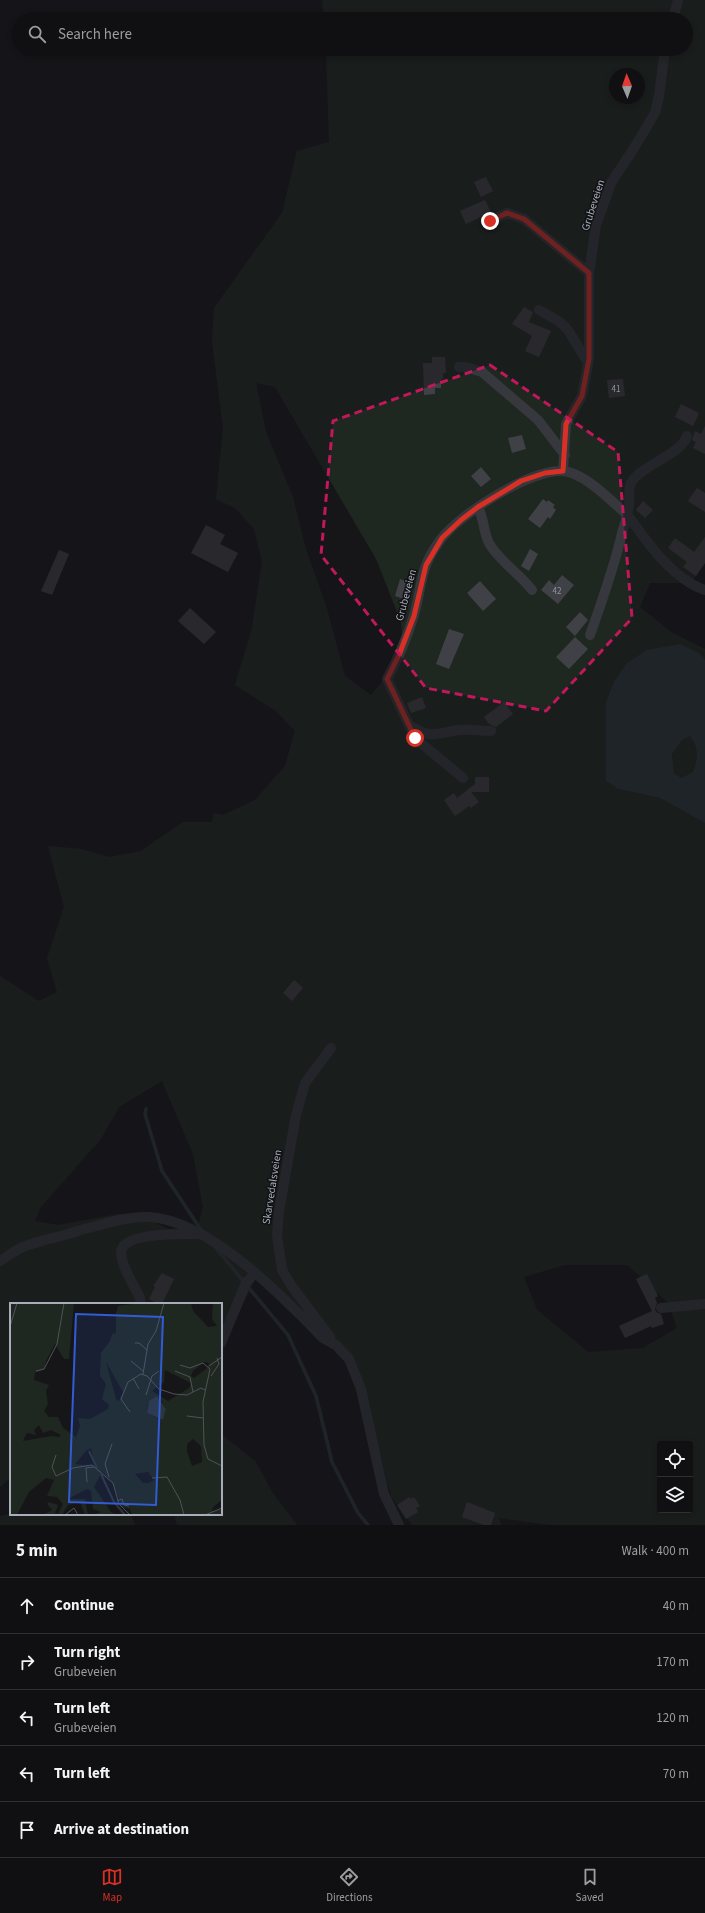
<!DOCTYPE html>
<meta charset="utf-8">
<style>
body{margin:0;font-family:"Source Sans 3",sans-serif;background:#1e1e21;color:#f1f3f6}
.controls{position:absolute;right:12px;bottom:12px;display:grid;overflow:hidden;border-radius:4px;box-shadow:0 2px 6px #0003}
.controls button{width:36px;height:36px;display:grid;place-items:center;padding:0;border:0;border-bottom:1px solid #303033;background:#101013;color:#f1f3f6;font:20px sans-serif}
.compass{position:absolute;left:609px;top:68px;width:36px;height:36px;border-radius:50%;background:#101013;box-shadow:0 2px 6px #0003;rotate:358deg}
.stop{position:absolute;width:12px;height:12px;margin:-9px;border:3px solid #d93025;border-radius:50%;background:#fff}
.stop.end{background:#d93025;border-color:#fff;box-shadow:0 1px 4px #0008}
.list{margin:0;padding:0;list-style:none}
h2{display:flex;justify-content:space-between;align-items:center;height:52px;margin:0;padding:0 16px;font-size:17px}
h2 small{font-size:13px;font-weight:400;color:#9c9da0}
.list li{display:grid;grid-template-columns:26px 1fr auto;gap:12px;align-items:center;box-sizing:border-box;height:56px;padding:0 16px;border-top:1px solid #303033}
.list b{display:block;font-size:15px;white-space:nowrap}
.list p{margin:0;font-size:13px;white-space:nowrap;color:#9c9da0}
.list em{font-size:13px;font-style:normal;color:#9c9da0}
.icon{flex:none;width:22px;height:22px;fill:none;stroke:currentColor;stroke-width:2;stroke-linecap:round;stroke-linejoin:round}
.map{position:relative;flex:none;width:705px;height:1525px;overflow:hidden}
.search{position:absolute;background:#101013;box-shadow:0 2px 6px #0003;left:12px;right:12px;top:12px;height:44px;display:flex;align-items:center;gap:10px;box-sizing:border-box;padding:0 14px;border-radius:22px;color:#9c9da0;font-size:15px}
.sheet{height:332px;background:#101013}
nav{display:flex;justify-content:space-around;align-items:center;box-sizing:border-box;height:56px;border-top:1px solid #303033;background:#101013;font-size:11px;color:#9c9da0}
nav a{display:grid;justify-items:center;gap:2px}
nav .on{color:#d93025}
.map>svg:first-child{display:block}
.green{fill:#1e2720;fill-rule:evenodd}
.water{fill:#2c353d;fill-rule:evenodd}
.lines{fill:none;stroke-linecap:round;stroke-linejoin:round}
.stream{stroke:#2c353d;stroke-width:3.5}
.building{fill:#404146}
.street{stroke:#37383e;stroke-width:10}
.route{stroke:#d93025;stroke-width:5}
.marked{fill:none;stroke:#c2185b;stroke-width:3;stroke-dasharray:8 5;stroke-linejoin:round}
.labels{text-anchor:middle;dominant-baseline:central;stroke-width:3;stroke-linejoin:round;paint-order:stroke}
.number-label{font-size:9px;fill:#8e929c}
.street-label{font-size:11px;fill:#a8adb9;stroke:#111114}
.inset-river{fill:none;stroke:#2c353d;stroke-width:2}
.inset-road{fill:none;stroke:#505259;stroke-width:1}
.view{fill:#325cd3;fill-opacity:0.15;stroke:#325cd3;stroke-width:2}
.inset-edge{fill:none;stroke:#a8adb9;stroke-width:2}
</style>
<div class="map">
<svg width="705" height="1525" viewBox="0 0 705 1525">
<rect width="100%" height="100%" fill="#161619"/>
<path class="green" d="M322,0H705V563L691,583H650L640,607L671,632L705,649V660L699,653L607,762L606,781L618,789L660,798L705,823V1525H550L499,1518L501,1525H412L391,1496L374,1430L349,1365L304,1317L256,1277L221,1349V1304H11V1477L0,1487V976L39,1001L57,992L47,958L64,907L48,846L81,849L109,857L141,851L183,822H212L214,813L223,815L255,800L285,766L295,731L276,711L235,685L252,628L262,561L254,529L235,508L216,499L223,428L212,341L214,308L282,213L297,151L329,142L326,49H686V19H324ZM615,74H639V98H615ZM256,383L275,387L376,559L401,622L403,656L371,695L345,676L327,609L305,546L293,497L266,432ZM162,1081L193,1154L203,1207L197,1231L189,1228L168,1229L140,1215L118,1214L58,1225L35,1221L40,1208L101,1139L119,1107ZM564,1265H628L669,1304L677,1328L643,1348L588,1352L537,1310L524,1277ZM660,1444H690V1510H660Z
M690,736C699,749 698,758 693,772L681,778L674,773L672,754L682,740Z
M221,1434L256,1462L272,1492L297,1525H177L174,1514H221Z
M11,1514H131L135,1525H0V1516Z"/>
<path class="water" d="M680,644L699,653L705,660V823L660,798L618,789L606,781V702L614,682L627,663L647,650ZM690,736C699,748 698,759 693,772L681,778L674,773L672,754L682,740Z"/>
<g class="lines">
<path class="stream" d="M146,1109L145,1114L162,1171L201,1230
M215,1247L288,1335L316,1396L332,1462L358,1513L368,1525"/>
</g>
<path class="building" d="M486,177L493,191L481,197L474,182Z
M485,200L491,212L466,224L460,211Z
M524,307L533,312L529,322L551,331L539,357L525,351L532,336L512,324Z
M432,357H445L446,373H443V379H441V388H435V394L424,395L423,363H432Z
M623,379L625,396L609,398L607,380Z
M681,404L699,413L693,426L675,417Z
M705,426V454L693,448L696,442L692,440L695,431L701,434Z
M522,435L526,449L512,453L508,438Z
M481,467L491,479L481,487L471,476Z
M697,488L705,493V512L688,501Z
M543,499L547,502L548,500L555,505L553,507L556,510L550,519L548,517L540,528L528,519Z
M643,501L653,510L645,518L636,510Z
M206,525L225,535L220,544L238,553L228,572L191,553Z
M705,537V563L696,576L683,567L687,562L668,548L675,538L694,552Z
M530,549L538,554L529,571L521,566Z
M59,550L69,554L52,595L41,591Z
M562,575L574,585L558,604L541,590L549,580L554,585Z
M400,579L409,582L404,599L395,596Z
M480,581L496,599L483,611L467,593Z
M190,608L216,632L204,644L178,621Z
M580,612L588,620L575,636L566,627Z
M449,629L464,634L449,669L436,664Z
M575,637L588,649L569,669L556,657Z
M422,697L426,708L411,713L407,703Z
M504,702L513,714L496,727L489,724L484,717Z
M475,777H489V792H471L479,802L471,808L469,806L455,816L444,800L454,793L457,798L475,784Z
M294,980L303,988L292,1001L283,993Z
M162,1273L174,1279L162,1304H159L149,1299L155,1287L153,1286Z
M647,1274L658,1296L655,1298L657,1303L655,1309L656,1312L661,1314L664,1324L652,1328L651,1326L625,1338L619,1326L652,1311L636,1279Z
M409,1497L411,1499L414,1497L420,1506L416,1508L418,1512L406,1519L397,1505Z
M467,1502L495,1513L491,1525H484L462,1517Z"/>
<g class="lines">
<path class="street" d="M673,19L678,0
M490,221L507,213L524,219L589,273
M539,310L560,322L568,330L585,358L589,359
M459,367H466L482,372L538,420L565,455
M563,471L566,424L582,396L589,359V273L596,225L611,183L634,148L655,113L659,96L665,49
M478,507C484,518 483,531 489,543C498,560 520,574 532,590
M590,635C602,601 614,568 622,533C625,524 628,513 629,504C630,496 628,489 631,483C641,465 681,455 687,436
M409,725C432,740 435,733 459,730C470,729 481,731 491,731
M463,778L415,738L387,679C398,659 407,638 414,615C419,599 420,581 426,565C429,557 436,546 441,539C461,513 531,469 563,471C584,473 608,498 623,511C632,519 638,530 646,540C661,560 681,582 705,590
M0,1261C7,1257 15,1250 23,1247C41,1240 60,1237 78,1231C101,1225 126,1216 149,1217C209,1220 283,1297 323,1338L336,1345L349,1359L361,1389L384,1494L399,1525
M141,1304L140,1298C134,1285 122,1268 121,1253C120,1232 182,1234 196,1234
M661,1308L705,1304
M330,1337L291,1285L282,1270L277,1235L279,1211L296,1115L305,1083L331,1048
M221,1343L246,1283L255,1273"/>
</g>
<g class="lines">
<path class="route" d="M415,738L387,679L399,655L414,616L426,565L442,538L461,520L478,507L521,481L545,473L563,471L566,424L582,396L589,359V273L524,219L507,213L490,221"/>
</g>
<path d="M0 0H705V1525H0ZM490,365L618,452L632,618L546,711L426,688L321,555L333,421Z" fill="#161619" fill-opacity=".55" fill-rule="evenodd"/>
<path class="marked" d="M490,365L618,452L632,618L546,711L426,688L321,555L333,421Z"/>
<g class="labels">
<g class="number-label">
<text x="616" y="389">41</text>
<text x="557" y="591">42</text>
</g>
<g class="street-label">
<text transform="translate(593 205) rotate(-72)">Grubeveien</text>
<text transform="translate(406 595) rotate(-75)">Grubeveien</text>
<text transform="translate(272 1187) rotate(-81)">Skarvedalsveien</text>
</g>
</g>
<g transform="translate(10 1303)">
<rect width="212" height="212" fill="#161619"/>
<path d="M0,0H64L59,56H54L45,41L36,58L35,66L25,70L24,77L39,82L36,88L38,101L34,108L39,114H48L53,125L66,134L70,123L68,115L80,116L98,106L99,102L92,96L96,81L90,73L91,50L100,38L102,31L106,30V10L108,3L128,0H181L183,8L198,24L207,23L202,16L203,0H212V197L202,205L203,208L212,206V212H122L120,206L112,204L103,180L92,169L84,184L101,209L107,212H82L91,209L83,206L81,188L77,186L58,196H75L78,212H75L70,199L58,202L52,212H33L42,207L37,201L39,199L48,202L45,210L48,211L53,201L47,194L37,193L44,177L36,175L19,189L7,212H0ZM96,59L113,89L109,98L106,96ZM194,59L199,60L197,65L184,75L181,73L183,68ZM155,67L181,80L179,85L158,98L142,88L154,79ZM149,94L156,106L151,117L137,110L138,100ZM29,122L33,130L41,127L51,132L49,134L41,133L13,138L17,130L26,132L24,127ZM183,136L191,143L192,159L182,163L177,148V141ZM81,145L85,163L65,161L76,148ZM138,169L144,177L139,180H133L125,171Z" fill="#1e2720" fill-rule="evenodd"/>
<path d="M147,93L156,106L153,117L137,110L139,98Z" fill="#2c353d"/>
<path class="inset-river" d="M79,148L87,165M91,171L104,199L115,212"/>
<path class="inset-road" d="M0,24L7,0M125,40H129L137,47M121,58L133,68M170,62L180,65L193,60L200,66L193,99L194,142L198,156L212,163M199,63L212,54M26,68L34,66L47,41L54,0M165,68L180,74L183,89M133,71L138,41L146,28L154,0M201,73L209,61L207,55M123,75L129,86M136,92L142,73L149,68M120,109L111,96L118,79L131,71L137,73L149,86L164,91L177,92L191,85L195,87M177,113L193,115M46,152L42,164L46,173L63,165L82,162L103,180L109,201L120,212M99,174L95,161L102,141M142,175L157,174L170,197L174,212M77,179L76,165L84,164M107,198L112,196L114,202L119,203M55,212L64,205L68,212M195,212L212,205"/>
<path class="view" d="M66,11L153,14L146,202L59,199Z"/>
<rect width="212" height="212" class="inset-edge"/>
</g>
</svg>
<div class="controls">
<button><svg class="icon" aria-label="locate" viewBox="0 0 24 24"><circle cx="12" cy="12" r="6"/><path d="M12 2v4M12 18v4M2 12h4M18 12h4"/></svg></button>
<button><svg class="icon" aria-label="layers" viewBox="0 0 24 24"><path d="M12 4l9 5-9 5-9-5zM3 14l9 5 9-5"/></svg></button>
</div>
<svg class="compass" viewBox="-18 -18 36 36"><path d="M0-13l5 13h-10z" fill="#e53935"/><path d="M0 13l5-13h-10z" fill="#9c9da0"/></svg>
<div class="stop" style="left:415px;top:738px"></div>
<div class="stop end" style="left:490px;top:221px"></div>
<div class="search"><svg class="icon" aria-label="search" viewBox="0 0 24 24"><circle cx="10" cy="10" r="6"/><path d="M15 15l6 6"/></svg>Search here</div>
</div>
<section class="sheet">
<h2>5 min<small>Walk · 400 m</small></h2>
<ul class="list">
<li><svg class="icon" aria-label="ahead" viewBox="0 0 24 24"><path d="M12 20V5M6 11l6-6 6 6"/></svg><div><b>Continue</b></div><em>40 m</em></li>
<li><svg class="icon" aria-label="right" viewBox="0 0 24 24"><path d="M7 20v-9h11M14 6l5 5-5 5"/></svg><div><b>Turn right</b><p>Grubeveien</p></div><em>170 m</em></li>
<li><svg class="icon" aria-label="left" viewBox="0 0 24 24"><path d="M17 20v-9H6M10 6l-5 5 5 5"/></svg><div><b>Turn left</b><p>Grubeveien</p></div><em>120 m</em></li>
<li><svg class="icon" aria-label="left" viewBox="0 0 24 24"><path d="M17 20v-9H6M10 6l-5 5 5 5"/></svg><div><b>Turn left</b></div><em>70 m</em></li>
<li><svg class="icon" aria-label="arrive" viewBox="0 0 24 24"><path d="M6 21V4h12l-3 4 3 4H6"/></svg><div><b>Arrive at destination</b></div></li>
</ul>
</section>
<nav>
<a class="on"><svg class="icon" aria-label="map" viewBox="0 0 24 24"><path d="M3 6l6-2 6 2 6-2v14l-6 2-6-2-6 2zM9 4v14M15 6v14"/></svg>Map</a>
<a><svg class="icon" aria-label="directions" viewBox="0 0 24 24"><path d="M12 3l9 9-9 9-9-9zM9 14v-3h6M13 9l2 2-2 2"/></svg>Directions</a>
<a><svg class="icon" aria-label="saved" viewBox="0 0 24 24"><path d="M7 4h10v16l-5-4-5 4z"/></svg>Saved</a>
</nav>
